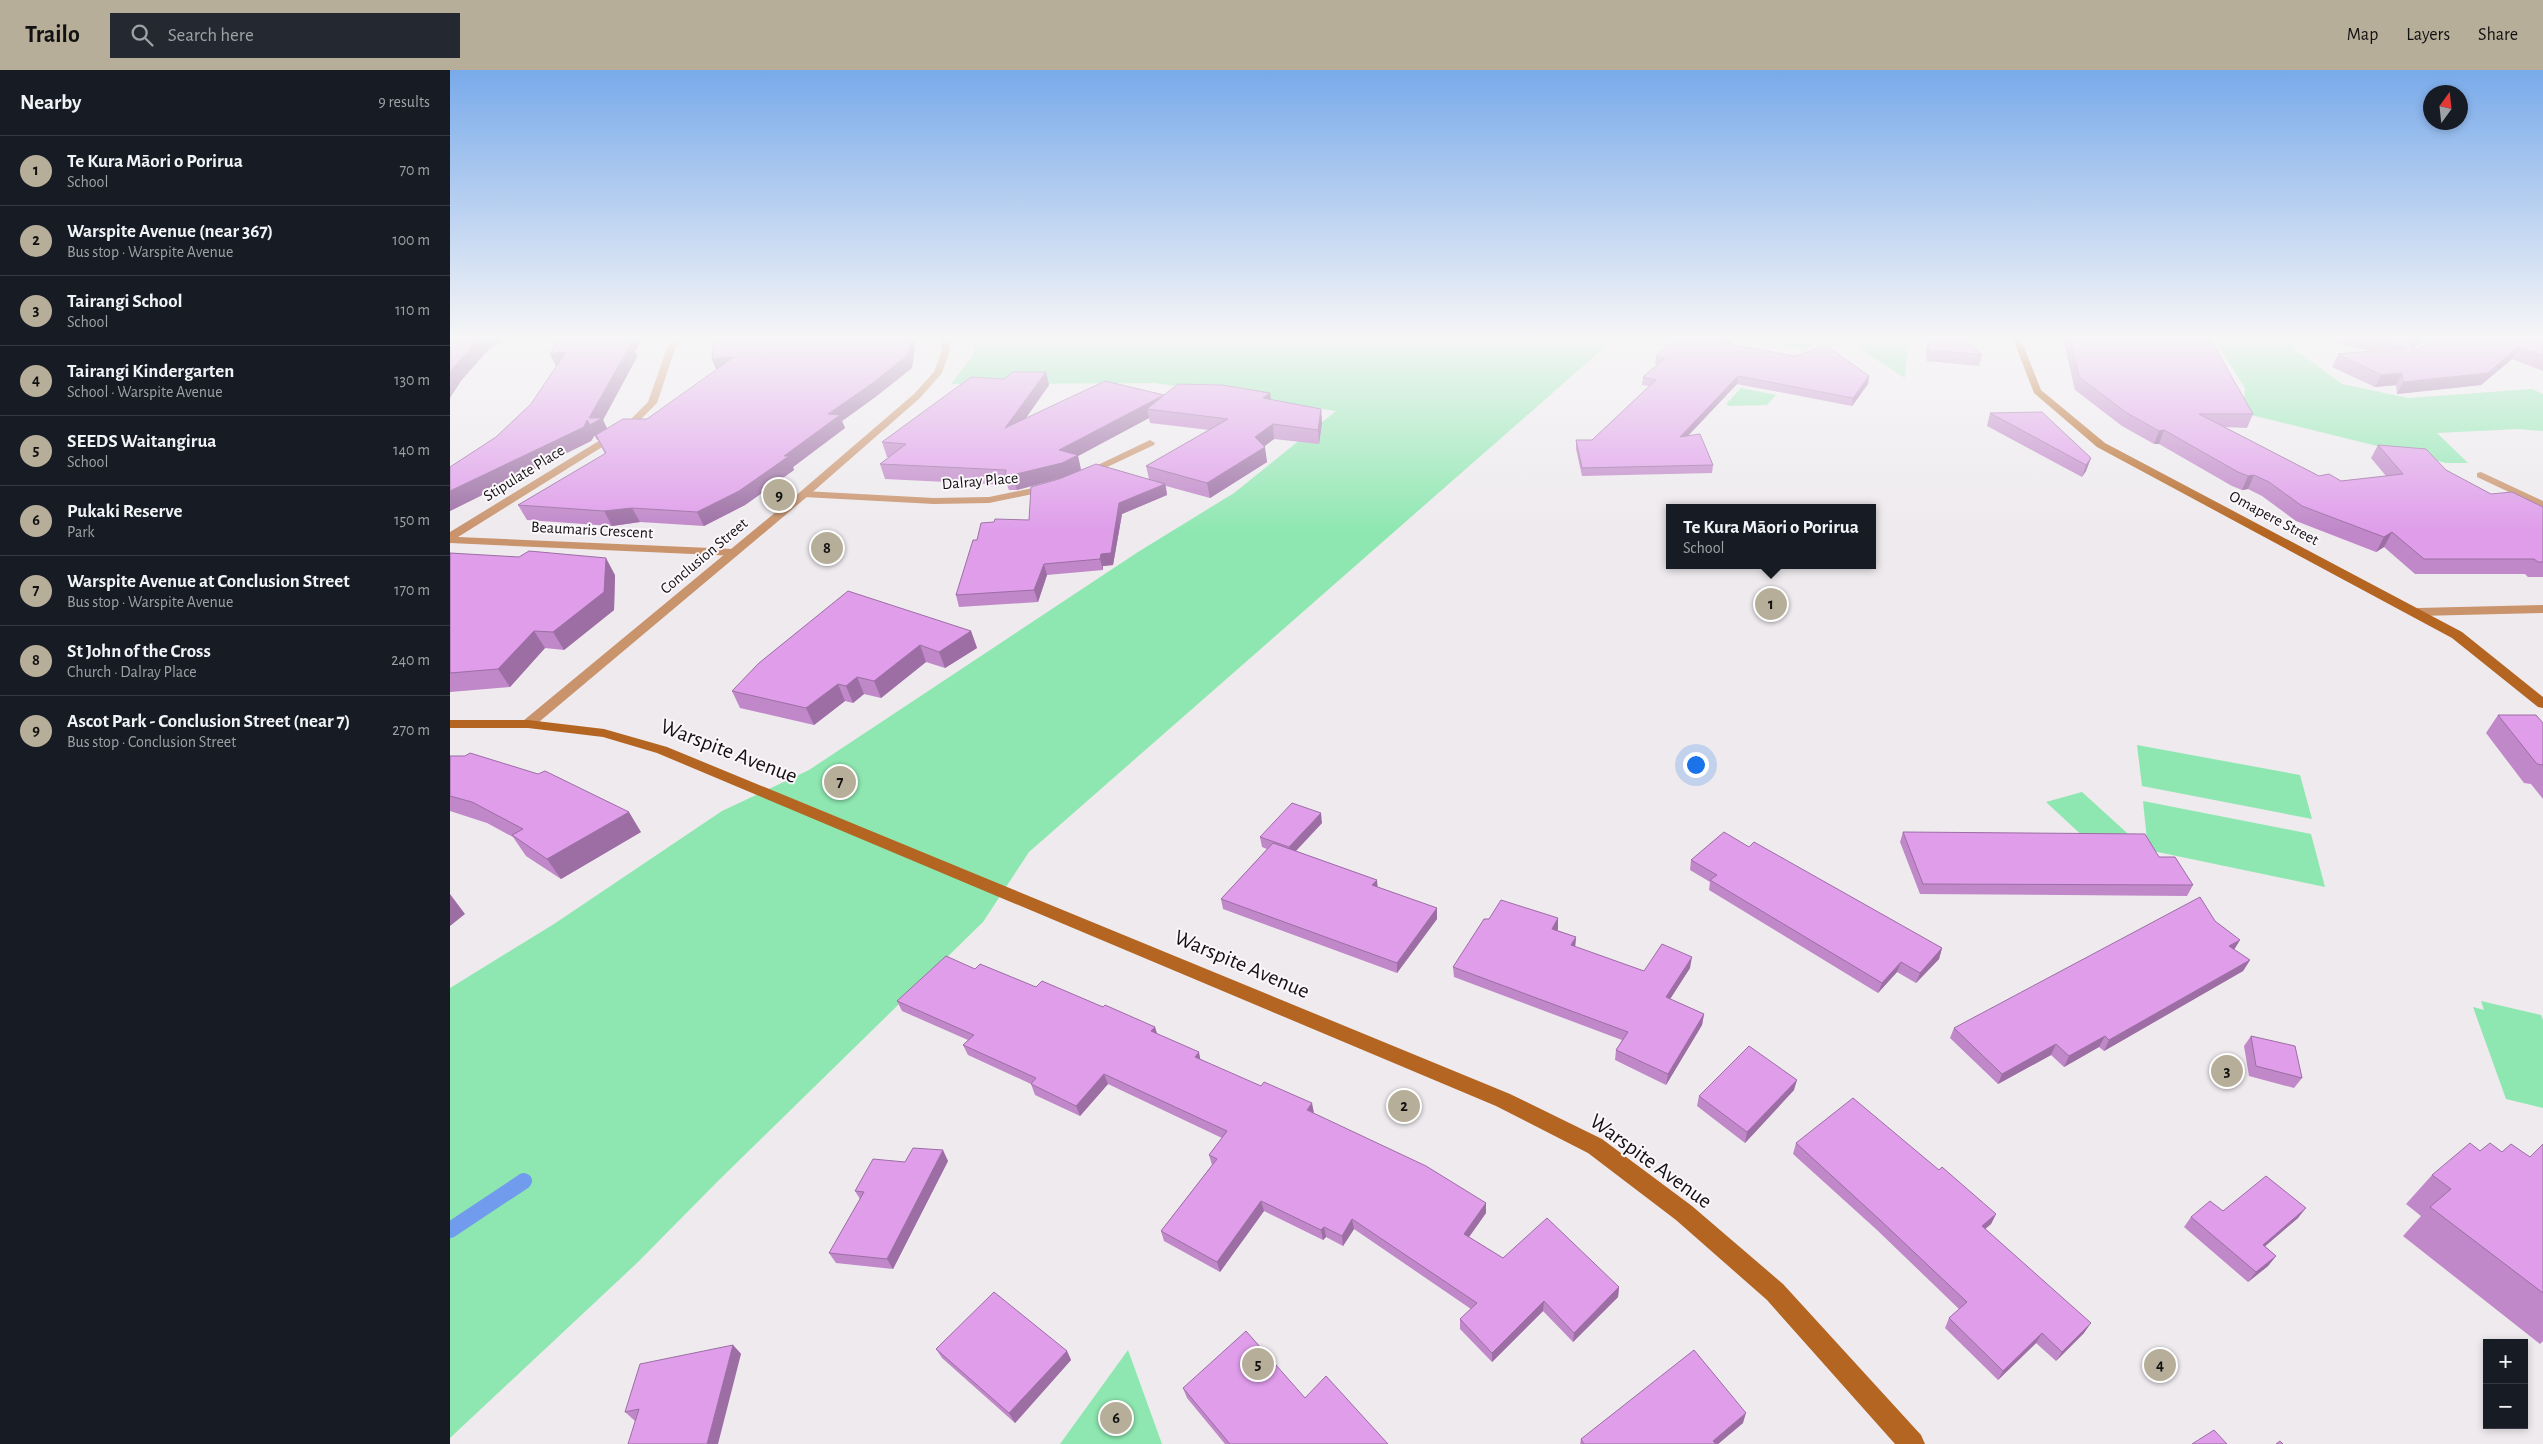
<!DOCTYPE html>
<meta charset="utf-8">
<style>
body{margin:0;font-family:"Alegreya Sans",sans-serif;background:#242831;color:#f1f3f6}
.controls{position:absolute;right:15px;bottom:15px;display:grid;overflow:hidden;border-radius:0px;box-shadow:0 2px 8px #0003}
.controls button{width:45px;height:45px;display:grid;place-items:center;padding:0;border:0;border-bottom:1px solid #363941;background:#171b24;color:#f1f3f6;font:25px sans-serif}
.compass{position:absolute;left:1973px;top:15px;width:45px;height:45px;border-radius:50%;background:#171b24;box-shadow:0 2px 8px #0003;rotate:15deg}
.you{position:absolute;left:1245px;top:694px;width:18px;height:18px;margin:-12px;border:4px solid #fff;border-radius:50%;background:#1a73e8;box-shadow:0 0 0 8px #1a73e833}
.badge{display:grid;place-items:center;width:32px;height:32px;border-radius:50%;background:#b6ae99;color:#111;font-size:16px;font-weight:700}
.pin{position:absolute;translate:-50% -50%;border:2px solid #fff;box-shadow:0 1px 5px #0006}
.popup{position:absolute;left:1216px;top:434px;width:210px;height:65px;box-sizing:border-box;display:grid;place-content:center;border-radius:0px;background:#171b24;filter:drop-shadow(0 1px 4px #0005);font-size:16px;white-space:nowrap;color:#9ea1a6}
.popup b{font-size:19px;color:#f1f3f6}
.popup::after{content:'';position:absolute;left:50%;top:100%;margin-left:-10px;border:10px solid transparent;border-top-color:#171b24}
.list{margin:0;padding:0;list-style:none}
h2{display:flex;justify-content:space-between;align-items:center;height:65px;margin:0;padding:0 20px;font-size:21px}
h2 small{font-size:16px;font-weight:400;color:#9ea1a6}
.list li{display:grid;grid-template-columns:32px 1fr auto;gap:15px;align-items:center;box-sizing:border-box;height:70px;padding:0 20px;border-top:1px solid #363941}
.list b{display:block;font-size:19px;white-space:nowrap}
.list p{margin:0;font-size:16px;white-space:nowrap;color:#9ea1a6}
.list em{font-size:16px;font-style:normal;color:#9ea1a6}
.icon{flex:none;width:28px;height:28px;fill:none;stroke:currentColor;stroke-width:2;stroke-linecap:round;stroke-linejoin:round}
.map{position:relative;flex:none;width:2093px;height:1374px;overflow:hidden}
header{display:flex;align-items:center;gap:30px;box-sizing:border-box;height:70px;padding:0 25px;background:#b6ae99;color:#111}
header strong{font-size:24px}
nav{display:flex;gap:28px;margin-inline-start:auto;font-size:18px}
.search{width:350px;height:45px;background:#242831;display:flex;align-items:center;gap:12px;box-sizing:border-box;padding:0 18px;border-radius:0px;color:#9ea1a6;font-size:19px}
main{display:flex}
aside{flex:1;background:#171b24}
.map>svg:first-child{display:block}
.green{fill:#8ee7b0}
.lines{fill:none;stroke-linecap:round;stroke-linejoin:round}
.stream{stroke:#719bec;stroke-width:16}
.minor{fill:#c9936c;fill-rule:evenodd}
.tertiary{fill:#c9936c;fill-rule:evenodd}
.secondary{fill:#b46521;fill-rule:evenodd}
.wall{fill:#c087c9;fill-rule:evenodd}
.shaded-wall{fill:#9c6ea4}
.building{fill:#df9dea;stroke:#9c6ea4}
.labels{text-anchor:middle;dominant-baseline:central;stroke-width:4;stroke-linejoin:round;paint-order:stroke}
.far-street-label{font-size:16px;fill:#121113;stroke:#fbf7fb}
.near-street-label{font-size:22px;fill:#121113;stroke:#fbf7fb}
</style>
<header>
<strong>Trailo</strong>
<div class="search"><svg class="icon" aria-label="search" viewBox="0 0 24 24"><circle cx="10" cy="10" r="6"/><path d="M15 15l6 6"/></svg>Search here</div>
<nav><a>Map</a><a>Layers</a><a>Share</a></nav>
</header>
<main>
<aside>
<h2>Nearby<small>9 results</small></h2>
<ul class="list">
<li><span class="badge">1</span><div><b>Te Kura Māori o Porirua</b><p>School</p></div><em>70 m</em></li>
<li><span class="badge">2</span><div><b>Warspite Avenue (near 367)</b><p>Bus stop · Warspite Avenue</p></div><em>100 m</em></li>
<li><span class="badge">3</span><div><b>Tairangi School</b><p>School</p></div><em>110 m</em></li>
<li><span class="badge">4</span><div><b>Tairangi Kindergarten</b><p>School · Warspite Avenue</p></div><em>130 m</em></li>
<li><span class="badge">5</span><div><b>SEEDS Waitangirua</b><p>School</p></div><em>140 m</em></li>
<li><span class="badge">6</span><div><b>Pukaki Reserve</b><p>Park</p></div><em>150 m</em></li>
<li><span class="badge">7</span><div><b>Warspite Avenue at Conclusion Street</b><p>Bus stop · Warspite Avenue</p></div><em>170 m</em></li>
<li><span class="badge">8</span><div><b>St John of the Cross</b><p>Church · Dalray Place</p></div><em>240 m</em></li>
<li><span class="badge">9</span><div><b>Ascot Park - Conclusion Street (near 7)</b><p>Bus stop · Conclusion Street</p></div><em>270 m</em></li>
</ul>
</aside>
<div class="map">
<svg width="2093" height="1374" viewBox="0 0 2093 1374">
<rect width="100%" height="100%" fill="#eeeaee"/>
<path class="green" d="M525,269H1164L579,782L533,852L268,1111L187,1193L0,1368V918L104,854L272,741L359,700L688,482L784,423L886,341L705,313L501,314L523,285Z
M1319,269H1366L1356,280L1316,273Z
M1394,269H1458L1455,308Z
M1764,269H1831L1892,314L1958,328L2082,319L2093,324V361L2068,359L1987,363L2018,393H1996L1793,343L1795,318Z
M1291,318L1326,325L1317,335L1279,336L1276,334Z
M1687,675L1850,705L1862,749L1692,716Z
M1632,722L1687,772L1638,771L1596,732Z
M1693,731L1861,764L1875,817L1698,780Z
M2031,931L2091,945L2093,950V1038L2056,1029L2023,937L2034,940Z
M678,1280L712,1374H610Z"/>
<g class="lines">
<path class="stream" d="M0,1160L74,1111"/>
<path class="minor" d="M224,269H233L225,279L207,333L181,359L8,467L283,479L287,480V486L0,473V462L175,355L198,332L217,278Z
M700,370L705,373L704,375L638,406L634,407L629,404Z
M2031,402L2093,431V438L2027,407V403Z
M598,415L602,416V420L539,433L484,434L354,427L349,424L354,421L484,428L539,427Z
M2093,535V543L1968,546L1962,542L1968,538Z"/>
<path class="tertiary" d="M490,269H498L500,280L492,303L470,328L358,426L83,657H73L71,654L73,651L350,422L464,324L484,302L492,280Z"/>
<path class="secondary" d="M1563,269H1571L1591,320L1655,373L2012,562L2093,627V638L2088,637L2002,568L1647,377L1584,323Z
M0,650H78L154,659L217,677L1060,1024L1152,1069L1242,1136L1333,1214L1471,1365L1475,1374H1445L1317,1230L1226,1150L1138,1083L1046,1036L207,683L153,667L78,658H0Z"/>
</g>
<path class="wall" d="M109,269H192L185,281L187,287L153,350L157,359L197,349L267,300L262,289L466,270L462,298L424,328L392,351L395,358L343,397L344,400L295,435L254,456L190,452L162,456L77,450L68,435L155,384L145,365L141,371L0,441V397L46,367L81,334L106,296L100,284Z
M1476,269H1515L1532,285L1529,296L1476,291Z
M1522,269H1531L1529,274Z
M1613,269H1760L1803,344L1797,358L1775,357L1869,406L1891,411L1936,406L1921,388L1928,375L1996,400L2041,424L2093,437V507H2078L2075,504H1965L1934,477L1926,482L1846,451L1812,426L1798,419L1792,420L1782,416L1709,374H1704L1672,356L1625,320Z
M1884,269H1980L1970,273L1964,278L1968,280L2093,269V301L2062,289L2031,315L1947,324L1946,315L1925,317L1882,297L1888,284L1919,281L1883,271Z
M1281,272L1279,275L1419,306L1418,314L1402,336L1287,314L1238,366L1263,395L1262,403L1132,406L1126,379V370H1142L1199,316L1192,315L1193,307L1208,294H1205L1206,286Z
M596,302L599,315L576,348L714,325L820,323L821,330L871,339L872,353L869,374L824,369L814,376L817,392L760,428L716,416L717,425L672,444L663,495L653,496V500L597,505L588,532L509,537L506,525L527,470L579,450L611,408L567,420H559L557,415L435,409L430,394L440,387H437L432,372L554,309ZM699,348L700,353L759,360L696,396L699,409L625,403L631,400L628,386Z
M1540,343L1641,388L1636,401L1632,407L1537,356Z
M0,483L165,505L164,540L114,580L95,578L60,617L0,622Z
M521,561L527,578L495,598L476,592L431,628L414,624L403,633L395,631L364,655L290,638L282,621Z
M2048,645L2093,653V729L2081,714L2074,713L2036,663Z
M0,686L191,762L111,809L76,786L63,767L37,753L0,741Z
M872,753L846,781L927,810V817L987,838V849L947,903L773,839L771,829L817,779L812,777L810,767Z
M1453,762L1709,787L1743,815L1737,826L1470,824L1450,772Z
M1299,777L1492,878L1489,889L1466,913L1447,902L1428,923L1259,820L1260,812L1240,800L1241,790Z
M1108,848V859L1107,860L1126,867L1125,877L1194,901L1240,898L1220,929L1254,944L1252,955L1216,1015L1165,990L1166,980L1172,970L1004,907L1003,897Z
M1765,851L1785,880L1800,890L1793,901L1654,981L1649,977L1614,997L1601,985L1548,1014L1500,968L1504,958Z
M525,899L586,917L653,937L705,957L707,964L750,989L863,1043L1036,1133V1143L1019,1167L1053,1188L1169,1217L1168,1227L1123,1272L1093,1241L1042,1292L1010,1259V1249L1021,1239L904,1159L893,1176L876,1167L873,1170L814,1141L770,1202L714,1171L711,1161L762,1095L759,1085L772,1068L658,1014L630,1046L585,1025L581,1014L518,985L513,975L518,970L452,941L447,931Z
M1801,966L1852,1008L1844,1018L1799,1006L1794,976Z
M1344,1020L1295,1073L1247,1036L1249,1026Z
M1346,1073L1489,1100L1546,1144L1541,1154L1535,1159L1634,1263L1606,1291L1586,1273L1548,1310L1495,1258L1499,1248L1509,1239L1427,1160L1343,1084Z
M2093,1074V1271L2090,1274L1953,1166L1971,1146L1956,1134L1982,1105L2030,1081L2052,1082L2080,1087Z
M498,1091L443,1199L386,1193L379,1183L410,1129L405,1121L455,1092Z
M1773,1141L1848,1148L1815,1176L1826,1186L1818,1196L1798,1212L1734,1157L1741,1147Z
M283,1275L291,1284L185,1351L175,1342Z
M486,1279L617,1281L621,1290L565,1353L492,1288Z
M733,1318L855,1328L938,1374H775L737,1328Z
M1293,1353L1268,1374H1130L1131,1369Z"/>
<path class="shaded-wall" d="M29,269H60L40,278L11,311L0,328V303L4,297Z
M178,269H192L185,281L187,287L153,350L159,362L147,370L140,355L139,348Z
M461,269H466L462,298L424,328L392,351L395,358L343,397L344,400L295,435L254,456L247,442L334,386Z
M1279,269H1282L1281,272L1274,281L1275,274Z
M1966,269H1980L1970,273L1953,288L1959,276Z
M2068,277L2062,289L2031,315L1947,324L1953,312Z
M116,282L107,297L100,284Z
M284,287L267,302L262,289Z
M596,302L599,315L559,372L555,358Z
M1952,303L1946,315L1925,317L1931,305Z
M1288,306L1287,314L1229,375L1230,367Z
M1419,306L1418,314L1402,336L1403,328Z
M820,323L822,337L813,328Z
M714,325L697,339L699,348L628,386L631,400L615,407L567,420L562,405Z
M871,339L872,353L869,374L868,360Z
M137,350L145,365L141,371L0,441V421Z
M823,354L824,369L807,382L805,367Z
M1714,360L1709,374H1704L1709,361Z
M815,377L817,392L760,428L757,413Z
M1641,388L1636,401L1632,407L1636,395Z
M1804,405L1798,419L1792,420L1798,406Z
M715,414L717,425L672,444L663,495L653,496V500L650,489L651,484L669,433Z
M182,438L190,452L162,456L154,441Z
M1942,462L1934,477L1926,482L1934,467Z
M156,488L165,505L164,540L114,580L103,562Z
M594,494L597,505L588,532L584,520Z
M84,561L95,578L60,617L48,599Z
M521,561L527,578L495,598L489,582Z
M470,575L476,592L431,628L424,611Z
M407,607L414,624L403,633L396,616Z
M388,614L395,631L364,655L356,638Z
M179,742L191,762L111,809L97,789Z
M871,743L872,753L840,787L839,777Z
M927,810L928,820L922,815Z
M0,824L15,844L0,856Z
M987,838V849L947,903V893Z
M1108,848V859L1102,869V859Z
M1126,867L1125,877L1121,875Z
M1790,870L1784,880L1779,876Z
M1492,878L1489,889L1466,913L1470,903Z
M1242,887L1240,898L1215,937L1216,927Z
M1800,890L1793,901L1654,981L1659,970Z
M1451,892L1447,902L1428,923L1432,913Z
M1254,944L1252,955L1216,1015L1218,1004Z
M705,957L708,967L701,961Z
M1655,966L1649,977L1614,997L1619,986Z
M1606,974L1601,985L1548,1014L1552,1004Z
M749,982L751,993L745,987Z
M654,1004L658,1014L630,1046L626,1036Z
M1347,1010L1344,1020L1295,1073L1297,1062Z
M862,1033L864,1043L857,1040Z
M493,1080L498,1091L443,1199L437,1189Z
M811,1131L814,1141L770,1202L767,1192Z
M1036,1133V1143L1014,1174V1164Z
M1856,1138L1848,1148L1805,1185L1813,1175Z
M1546,1144L1541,1154L1527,1166L1532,1156Z
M902,1149L904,1159L893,1176L892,1166Z
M874,1157L876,1167L873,1170L871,1160Z
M1826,1186L1818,1196L1798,1212L1806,1202Z
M1169,1217L1168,1227L1123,1272L1124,1263Z
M1094,1231L1093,1241L1042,1292V1283Z
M1641,1253L1634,1263L1606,1291L1612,1282Z
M1592,1263L1586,1273L1548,1310L1553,1301Z
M283,1275L291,1284L268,1374H257Z
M617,1281L621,1290L565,1353L559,1343Z
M1296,1343L1293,1353L1268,1374H1263V1371Z"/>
<path class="building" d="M0,269H29L4,297L0,303Z
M109,269H178L181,274L139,348H152L140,355L137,350L134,357L0,421V397L46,367L81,334L116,282L100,284Z
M264,269H461L458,285L420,315L378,344L390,345L334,386H339L289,421L247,442L182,438L154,441L68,435L156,383L146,365L173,349H197L284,287L262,289Z
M1225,269H1279L1275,274L1345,286L1373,277L1381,279L1419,306L1403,328L1288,306L1230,367L1250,364L1263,395L1132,398L1126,370H1142L1206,310L1193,307L1215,288L1206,286Z
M1479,269H1515L1532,285L1479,280Z
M1620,269H1760L1803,344H1749L1869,406L1879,404L1891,411L1953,404L1928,375L1976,379L1996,400L2041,424L2062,422L2093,437V492H2088L2084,489H1974L1942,462L1934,467L1852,436L1819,412L1804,405L1798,406L1788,402L1714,360L1709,361L1677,343L1629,307Z
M1925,269H1966L1959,276L1968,280L1982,269H2093V286L2068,277L2038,303L1953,312L1952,303L1931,305L1888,284L1956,278Z
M563,302H596L555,358L655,311L714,325L728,314L772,315L820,323L813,328L871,339L868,360L823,354L805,367L815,377L757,413L696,396L778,349L697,339L714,325L609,380L628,385L612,393L562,405H555L556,400L430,394L456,374L432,372L521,307L554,309Z
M1592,342L1641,388L1636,395L1540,343Z
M646,394L715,414L669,433L661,483L651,484L650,489L594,494L584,520L506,525L523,470H527L531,453L544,452L545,449L579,450L581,417L609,409Z
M79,481L156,488L154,522L103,562L84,561L48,599L0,603V483L69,487Z
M398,521L521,561L489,582L470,575L424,611L407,607L396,616L388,614L356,638L282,621L309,593Z
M2048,645H2086L2093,653V695L2087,694Z
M20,683L88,704L95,701L179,742L97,789L62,765L73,759L22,732L0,726V686H15Z
M842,733L871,743L839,777L810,767Z
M1274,762L1299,777L1304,772L1492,878L1470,903L1451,892L1432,913L1260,810L1267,805L1241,790Z
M1453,762L1695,764L1709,787H1725L1743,815L1473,814Z
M823,773L927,810L922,815L987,838L947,893L771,829Z
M1750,827L1765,851L1790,870L1779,876L1800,890L1659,970L1655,966L1619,986L1606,974L1552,1004L1504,958Z
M1051,830L1108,848L1102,859L1126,867L1121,875L1194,901L1212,874L1242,887L1216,927L1254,944L1218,1004L1166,980L1178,962L1003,897L1034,849H1039Z
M496,886L525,899L530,894L586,917L592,911L653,937L655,935L705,957L701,961L749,982L745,987L811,1016L814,1012L862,1033L857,1040L976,1096L1036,1133L1014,1164L1053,1188L1097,1148L1169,1217L1124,1263L1094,1231L1042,1283L1010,1249L1027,1233L902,1149L892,1166L874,1157L871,1160L811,1131L767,1192L711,1161L767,1089L759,1085L777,1061L654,1004L626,1036L581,1014L586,1008L513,975L524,965L447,931Z
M1801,966L1845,976L1852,1008L1806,996Z
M1299,976L1347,1010L1297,1062L1249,1026Z
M1403,1028L1489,1100L1492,1097L1546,1144L1532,1156L1641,1253L1612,1282L1592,1263L1553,1301L1499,1248L1517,1232L1430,1150L1346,1073Z
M2020,1073L2030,1081L2040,1073L2052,1082L2061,1074L2080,1087L2093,1074V1223L1980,1137L2001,1119L1982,1105Z
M463,1078L493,1080L437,1189L379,1183L414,1122L405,1121L423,1089L455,1092Z
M1816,1106L1856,1138L1813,1175L1826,1186L1806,1202L1741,1147L1760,1131L1773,1141Z
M544,1222L617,1281L559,1343L486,1279Z
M796,1261L855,1328L876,1306L938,1374H780L733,1318Z
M283,1275L257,1374H178L189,1339L175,1342L190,1294Z
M1244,1280L1296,1343L1263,1371L1266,1374H1134L1131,1369Z
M1764,1360L1777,1374H1742Z
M1830,1371L1833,1374H1826Z"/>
<linearGradient id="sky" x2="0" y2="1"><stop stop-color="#78aaea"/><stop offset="0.58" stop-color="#f7f6f7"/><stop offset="1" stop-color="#f7f6f7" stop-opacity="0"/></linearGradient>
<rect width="2093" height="462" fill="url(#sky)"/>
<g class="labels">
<g class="far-street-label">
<text transform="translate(74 403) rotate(-32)">Stipulate Place</text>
<text transform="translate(530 411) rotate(-5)">Dalray Place</text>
<text transform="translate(1824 448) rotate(28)">Omapere Street</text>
<text transform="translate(142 460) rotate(3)">Beaumaris Crescent</text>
<text transform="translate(254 486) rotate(-40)">Conclusion Street</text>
</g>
<g class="near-street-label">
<text transform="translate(279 681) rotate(21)">Warspite Avenue</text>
<text transform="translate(792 894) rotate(23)">Warspite Avenue</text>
<text transform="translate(1201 1091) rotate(36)">Warspite Avenue</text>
</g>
</g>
</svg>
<div class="controls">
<button>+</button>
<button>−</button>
</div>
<svg class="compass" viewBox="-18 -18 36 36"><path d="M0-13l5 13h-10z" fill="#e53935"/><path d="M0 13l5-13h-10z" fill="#9ea1a6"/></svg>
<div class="you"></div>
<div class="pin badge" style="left:1321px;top:534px">1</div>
<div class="popup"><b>Te Kura Māori o Porirua</b>School</div>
<div class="pin badge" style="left:954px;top:1036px">2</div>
<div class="pin badge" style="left:1777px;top:1001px">3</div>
<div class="pin badge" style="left:1710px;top:1295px">4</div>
<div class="pin badge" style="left:808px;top:1294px">5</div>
<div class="pin badge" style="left:666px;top:1348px">6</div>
<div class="pin badge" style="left:390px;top:712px">7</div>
<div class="pin badge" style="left:377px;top:478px">8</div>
<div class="pin badge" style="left:329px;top:425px">9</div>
</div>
</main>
